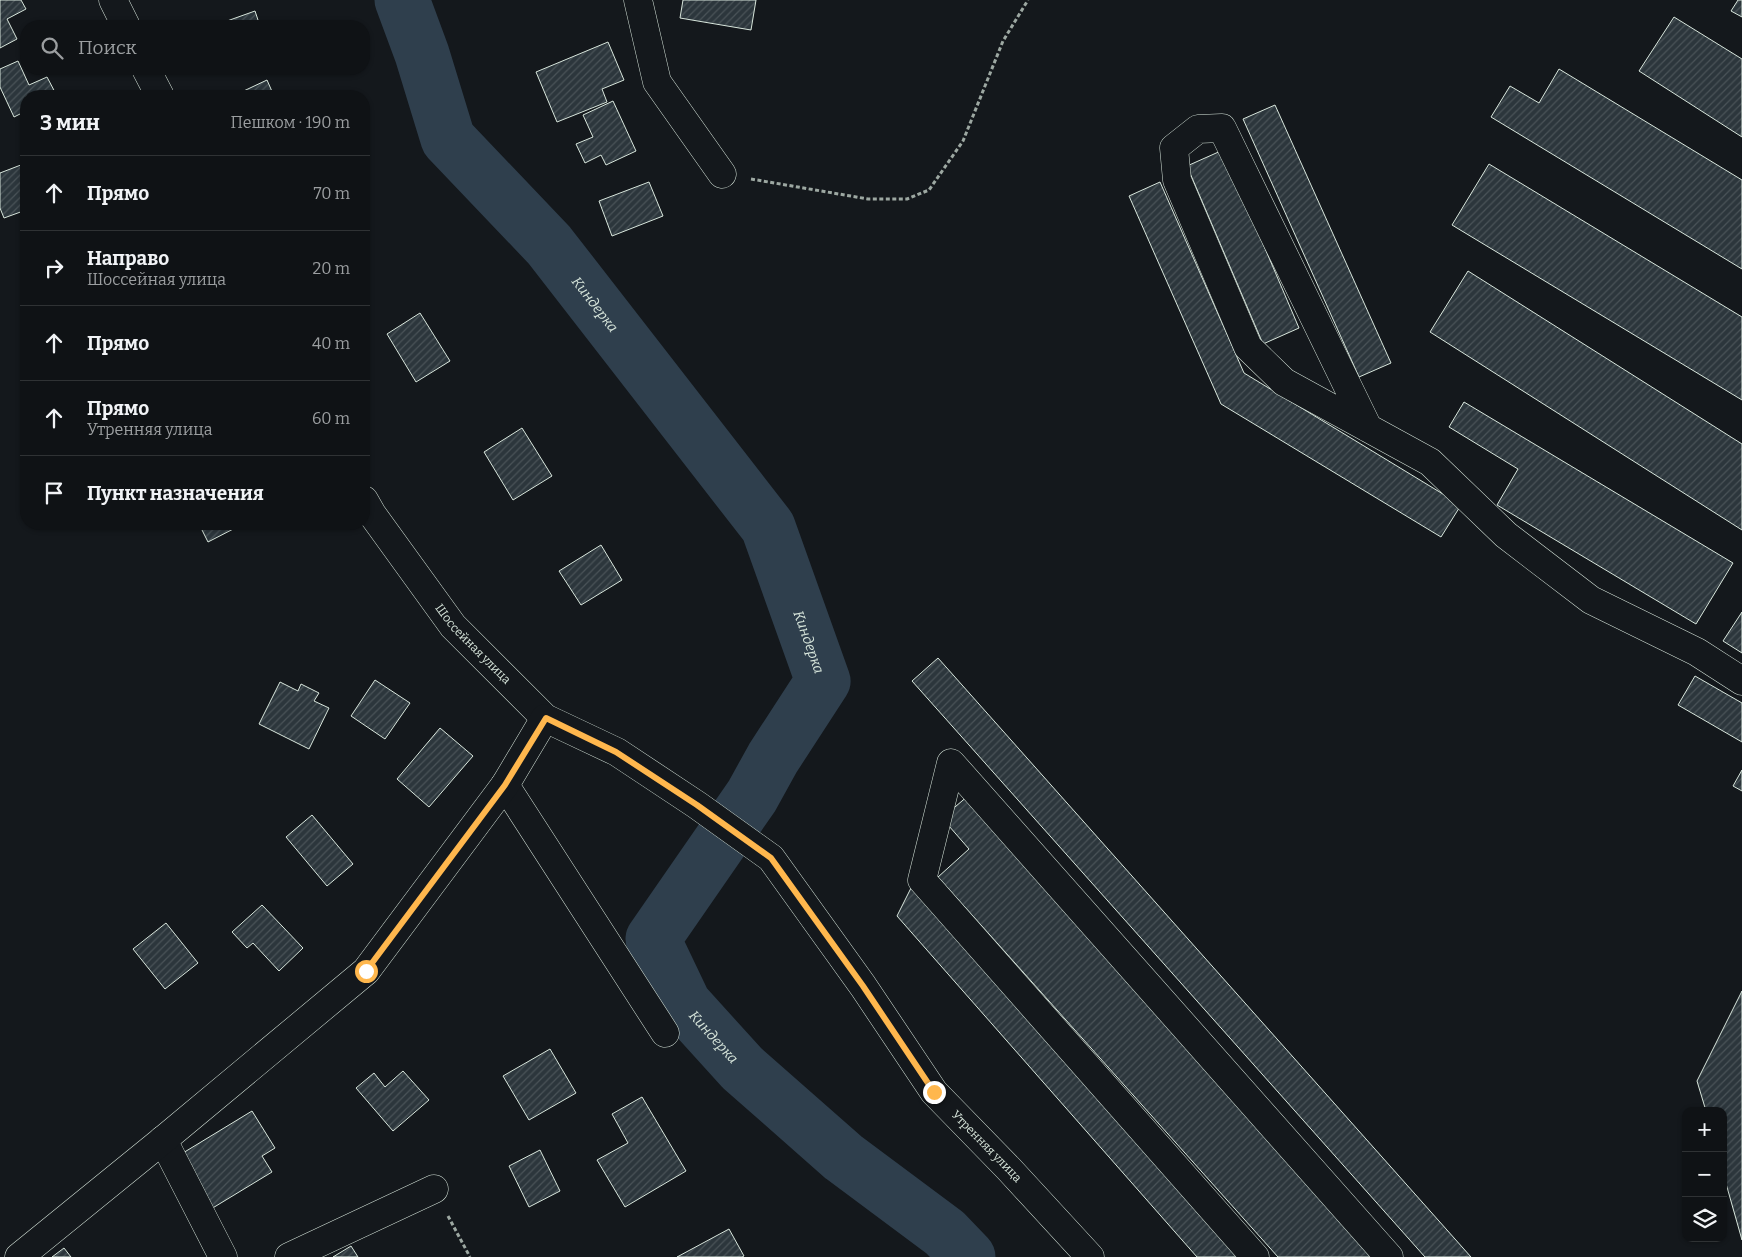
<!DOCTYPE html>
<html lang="ru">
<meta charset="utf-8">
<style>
body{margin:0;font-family:Bitter,serif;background:#1d2022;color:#f1f3f6}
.controls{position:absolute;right:15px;bottom:15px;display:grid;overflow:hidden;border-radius:10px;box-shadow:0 1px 4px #0004}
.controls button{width:45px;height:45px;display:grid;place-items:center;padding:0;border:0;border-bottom:1px solid #2f3234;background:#0f1215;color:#f1f3f6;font:25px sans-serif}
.stop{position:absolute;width:15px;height:15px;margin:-11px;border:4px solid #ffb74d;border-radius:50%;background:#fff}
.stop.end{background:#ffb74d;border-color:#fff;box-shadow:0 1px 5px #0008}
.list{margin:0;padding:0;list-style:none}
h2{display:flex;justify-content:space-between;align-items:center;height:65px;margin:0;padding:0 20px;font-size:21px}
h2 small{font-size:16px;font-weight:400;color:#9b9ea0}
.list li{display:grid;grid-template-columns:32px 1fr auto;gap:15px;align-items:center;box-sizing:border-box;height:75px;padding:0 20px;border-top:1px solid #2f3234}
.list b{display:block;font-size:19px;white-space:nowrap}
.list p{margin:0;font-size:16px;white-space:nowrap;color:#9b9ea0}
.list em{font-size:16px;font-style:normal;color:#9b9ea0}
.icon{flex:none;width:28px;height:28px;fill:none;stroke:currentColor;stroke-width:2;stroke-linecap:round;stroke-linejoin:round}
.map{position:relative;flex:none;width:1742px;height:1257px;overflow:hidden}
.search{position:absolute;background:#0f1215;box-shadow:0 1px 4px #0004;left:20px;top:20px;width:350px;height:55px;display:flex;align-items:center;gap:12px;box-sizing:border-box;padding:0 18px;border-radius:20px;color:#9b9ea0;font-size:19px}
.panel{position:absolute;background:#0f1215;box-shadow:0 1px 4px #0004;left:20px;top:90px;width:350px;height:440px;border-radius:20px}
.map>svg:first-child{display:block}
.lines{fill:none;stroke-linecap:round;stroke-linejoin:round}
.river{stroke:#2f3f4d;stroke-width:55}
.building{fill:url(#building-hatch);stroke:#d8e6dc}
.minor-casing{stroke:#d8e6dc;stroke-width:29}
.path{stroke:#9da8a2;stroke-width:3;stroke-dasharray:4 2.5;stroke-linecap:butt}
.minor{stroke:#14181c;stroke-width:28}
.route{stroke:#ffb74d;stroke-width:6}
.labels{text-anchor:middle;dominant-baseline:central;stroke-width:4;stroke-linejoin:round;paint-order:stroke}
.street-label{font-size:12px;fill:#d8e6dc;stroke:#14181c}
.water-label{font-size:14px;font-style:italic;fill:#d8e6dc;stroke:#14181c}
</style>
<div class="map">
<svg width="1742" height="1257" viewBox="0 0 1742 1257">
<defs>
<pattern id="building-hatch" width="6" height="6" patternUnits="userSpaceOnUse" patternTransform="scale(1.25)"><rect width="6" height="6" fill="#2c363c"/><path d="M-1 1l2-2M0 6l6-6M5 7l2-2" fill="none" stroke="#4a5358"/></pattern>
</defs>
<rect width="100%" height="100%" fill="#14181c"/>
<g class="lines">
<path class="river" id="s1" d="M402,0L422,54L448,139L549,245L768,527L823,681L773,758L752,796L653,939L684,1004L742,1068L843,1157L945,1233L968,1257"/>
</g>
<path class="building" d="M0,0H21L26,9L7,19L17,39L0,48Z
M683,0H756L751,30L680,18Z
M1738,0H1742V17L1731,11Z
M255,11L260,26H213Z
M1674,17L1742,59V137L1639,71Z
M608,42L624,80L602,89L607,102L557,122L536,72Z
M18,61L29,85L47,77L57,96H26V111L14,117L0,87V69Z
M1559,69L1742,180V269L1491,117L1510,86L1539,103Z
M267,80L274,96H233Z
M613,101L636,151L606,165L601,155L585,163L576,144L593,137L583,115Z
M1275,105L1391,363L1359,377L1243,119Z
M1223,150L1299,328L1263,344L1187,166Z
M26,163V210L4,218L0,208V173Z
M1489,164L1742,317V400L1452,225Z
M649,182L663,216L612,236L599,201Z
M1160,182L1244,373L1461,505L1441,537L1221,404L1129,196Z
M1468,271L1742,444V530L1430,332Z
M420,313L450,361L416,382L387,334Z
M1464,402L1733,563L1696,624L1497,505L1518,469L1449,427Z
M522,428L552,476L513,500L484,452Z
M199,524H243L208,542Z
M601,545L622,580L581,605L559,571Z
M1742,612V653L1723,641Z
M938,658L1471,1257H1425L912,681Z
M1695,676L1742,703V742L1678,705Z
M375,680L410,703L385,739L351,716Z
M280,682L298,691L301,684L319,693L314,701L329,708L309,749L259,724Z
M440,728L473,756L429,807L397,779Z
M1742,770V791L1733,786Z
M969,795L1382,1257H1278L938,877L969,849L942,818Z
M312,815L353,864L327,886L286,837Z
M912,886L1238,1257H1197L897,916Z
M262,905L303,948L279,971L253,943L247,948L232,932Z
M166,923L198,963L165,989L133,949Z
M1742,991V1240L1723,1173V1111H1706L1697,1081Z
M550,1049L576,1093L529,1120L503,1076Z
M403,1071L429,1100L393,1131L356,1088L374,1073L385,1087Z
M642,1097L686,1171L625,1207L597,1160L628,1143L612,1114Z
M252,1111L275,1148L262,1156L272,1172L211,1209L178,1156Z
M540,1150L560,1191L529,1207L509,1166Z
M729,1229L744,1256L742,1257H677Z
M351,1246L358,1257H333Z
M64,1248L71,1257H52Z"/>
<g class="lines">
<defs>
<g id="minor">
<path d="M113,0L126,26"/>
<path d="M638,0L657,82L722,174"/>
<path d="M146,69L160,96"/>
<path d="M1368,428L1222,128L1198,129L1174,148L1177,180L1248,347L1284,382L1430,462L1506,535L1591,600L1697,652L1742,681"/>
<path id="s2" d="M364,500L372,514L453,626L545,718L617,752L697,805L771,858L863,986L934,1092L1009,1169L1090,1257"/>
<path d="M505,785L665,1033"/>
<path d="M163,1140L223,1257"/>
<path d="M19,1257L163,1140L366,971L505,785L545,718"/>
<path d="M289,1257L434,1189"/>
<path d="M1255,1257L922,880L951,763L1389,1257"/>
</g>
</defs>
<use href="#minor" class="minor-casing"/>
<path class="path" d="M751,179L868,199H907L929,190L963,141L1003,41L1028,0
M448,1216L470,1257"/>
<use href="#minor" class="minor"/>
</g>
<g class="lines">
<path class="route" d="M366,971L505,785L546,718L616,752L697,805L771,858L863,986L934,1092"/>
</g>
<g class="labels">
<g class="street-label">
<text stroke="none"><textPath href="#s2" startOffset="181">Шоссейная улица</textPath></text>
<text stroke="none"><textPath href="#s2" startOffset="912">Утренняя улица</textPath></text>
</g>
<g class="water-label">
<text stroke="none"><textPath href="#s1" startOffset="368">Киндерка</textPath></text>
<text stroke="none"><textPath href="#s1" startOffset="772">Киндерка</textPath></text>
<text stroke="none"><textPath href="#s1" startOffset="1239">Киндерка</textPath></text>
</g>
</g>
</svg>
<div class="controls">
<button>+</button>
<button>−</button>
<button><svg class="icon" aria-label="layers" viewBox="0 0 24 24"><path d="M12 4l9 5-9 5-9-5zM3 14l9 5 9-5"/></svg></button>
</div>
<div class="stop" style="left:366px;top:971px"></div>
<div class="stop end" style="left:934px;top:1092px"></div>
<div class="search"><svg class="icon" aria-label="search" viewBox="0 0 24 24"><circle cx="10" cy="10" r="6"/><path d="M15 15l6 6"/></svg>Поиск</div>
<section class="panel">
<h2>3 мин<small>Пешком · 190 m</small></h2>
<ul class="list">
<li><svg class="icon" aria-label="ahead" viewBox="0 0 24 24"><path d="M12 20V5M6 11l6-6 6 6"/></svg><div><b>Прямо</b></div><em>70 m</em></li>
<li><svg class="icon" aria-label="right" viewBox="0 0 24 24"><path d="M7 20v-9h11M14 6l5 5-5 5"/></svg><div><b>Направо</b><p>Шоссейная улица</p></div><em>20 m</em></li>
<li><svg class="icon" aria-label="ahead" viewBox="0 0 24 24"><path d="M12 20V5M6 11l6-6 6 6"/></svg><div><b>Прямо</b></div><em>40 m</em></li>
<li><svg class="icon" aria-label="ahead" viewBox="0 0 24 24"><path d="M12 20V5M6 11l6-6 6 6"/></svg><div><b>Прямо</b><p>Утренняя улица</p></div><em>60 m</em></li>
<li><svg class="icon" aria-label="arrive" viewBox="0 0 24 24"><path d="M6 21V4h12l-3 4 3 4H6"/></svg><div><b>Пункт назначения</b></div></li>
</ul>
</section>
</div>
